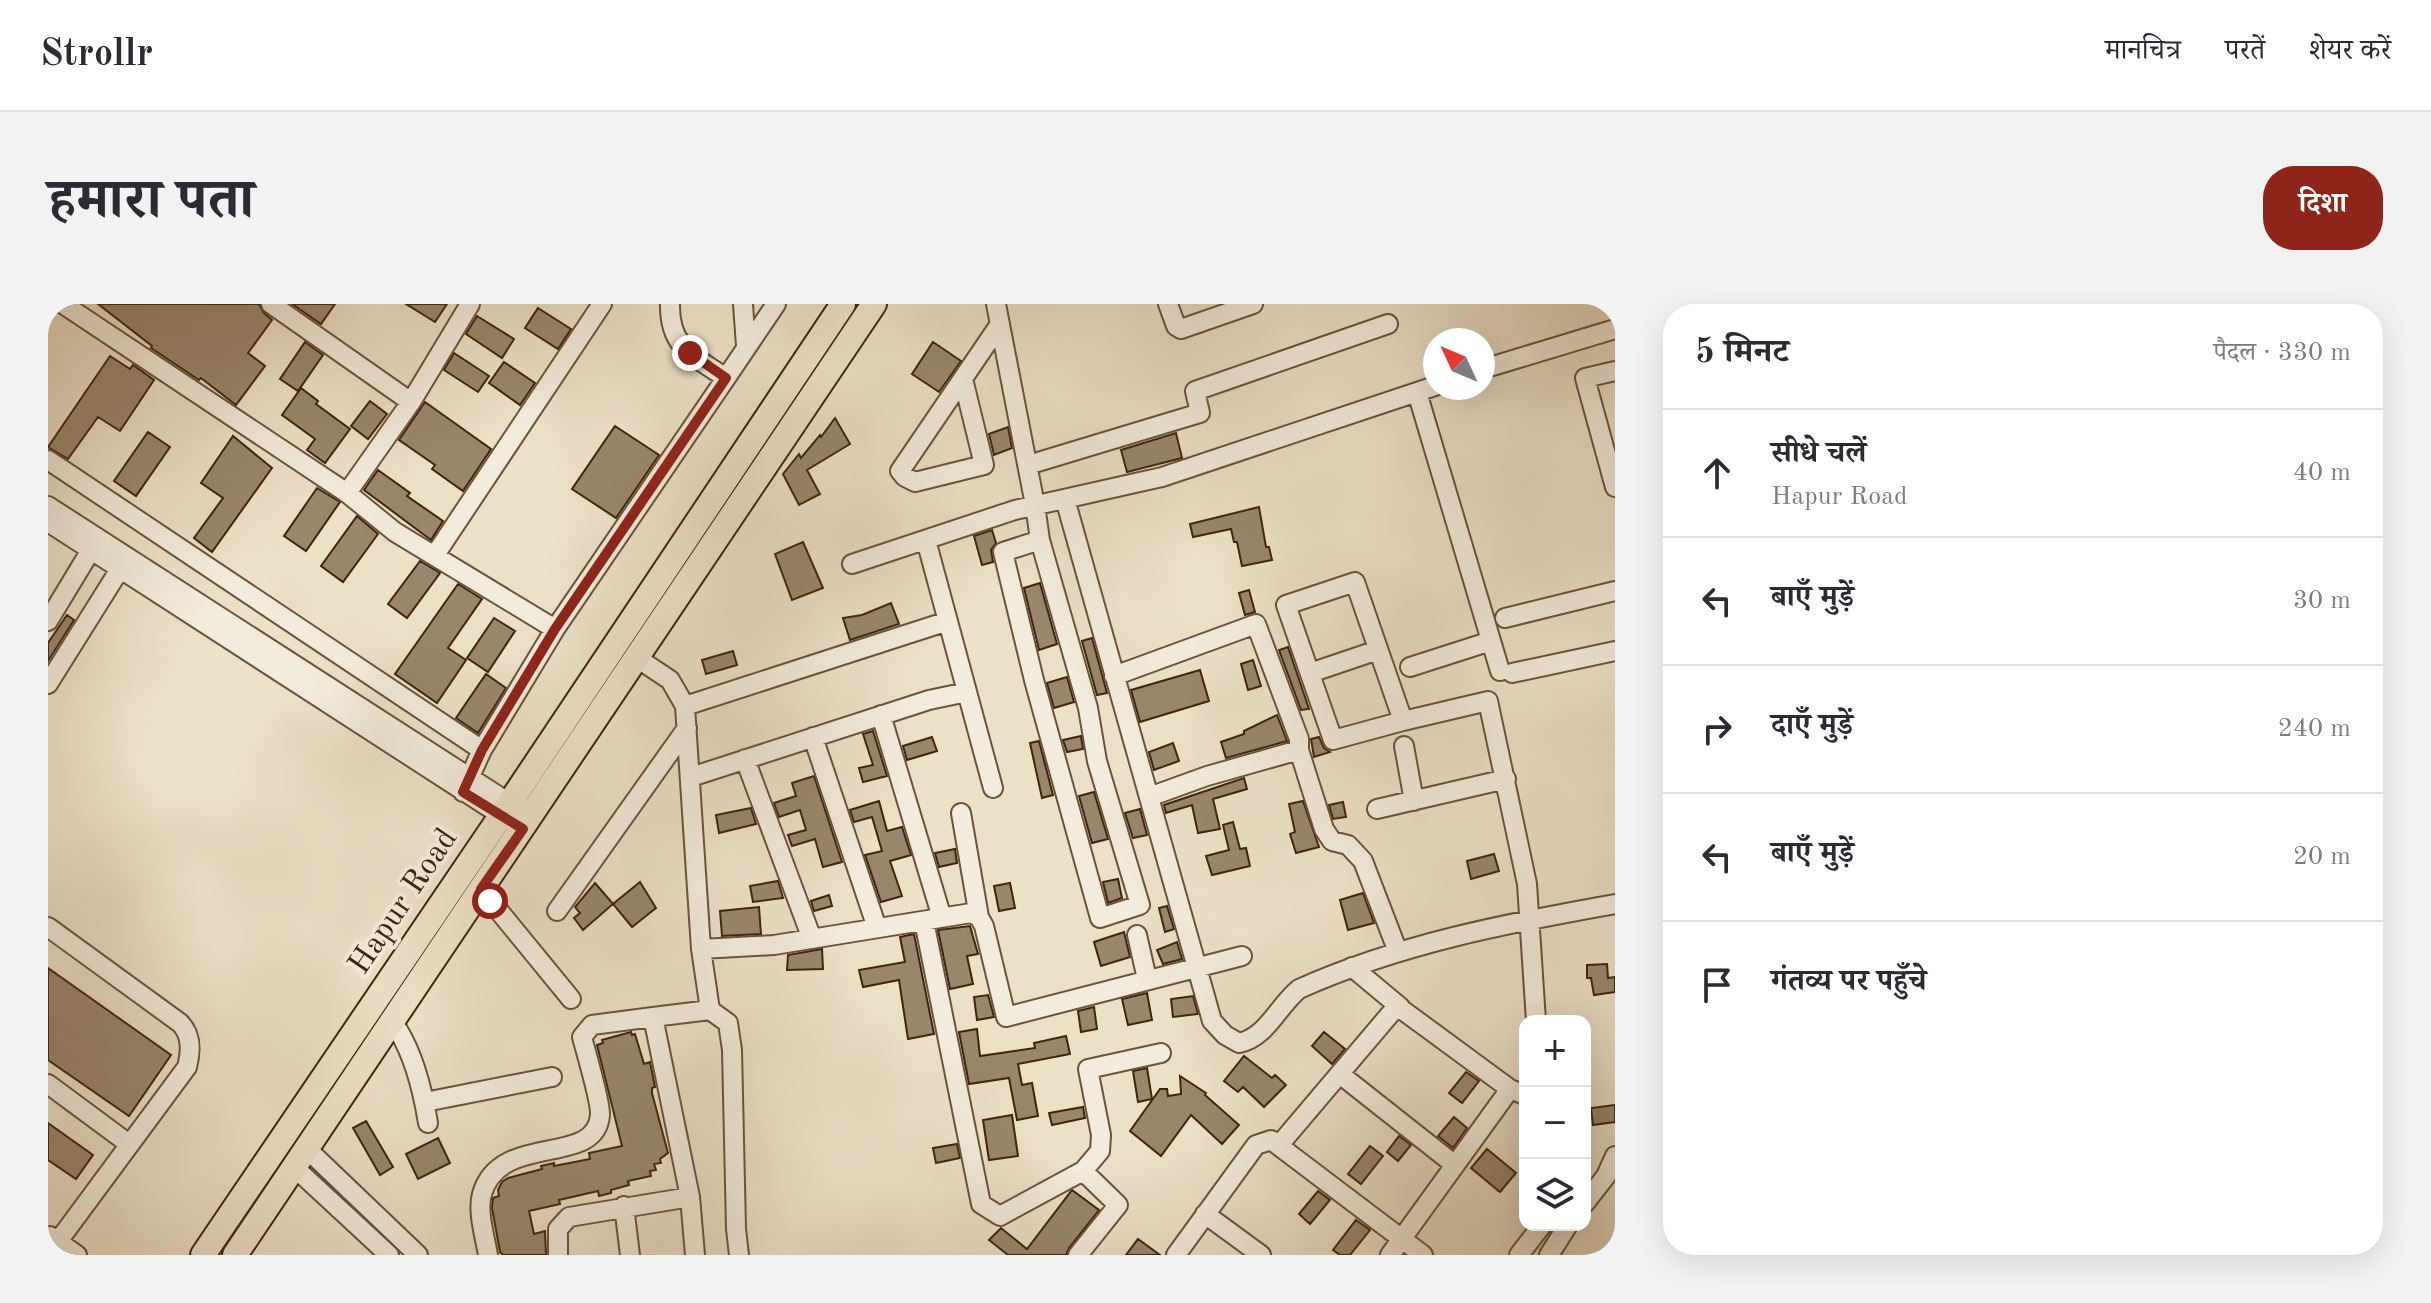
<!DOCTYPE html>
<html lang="hi">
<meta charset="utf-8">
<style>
body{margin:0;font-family:"Old Standard TT","Noto Serif Devanagari",serif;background:#f2f2f3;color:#2b2b33}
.controls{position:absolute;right:24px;bottom:24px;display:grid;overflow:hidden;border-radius:16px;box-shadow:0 8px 32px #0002}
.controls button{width:72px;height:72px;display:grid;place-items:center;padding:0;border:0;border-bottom:2px solid #e1e1e2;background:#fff;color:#2b2b33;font:40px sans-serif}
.compass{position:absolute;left:1375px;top:24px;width:72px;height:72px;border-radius:50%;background:#fff;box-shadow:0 8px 32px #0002;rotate:314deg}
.stop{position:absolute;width:24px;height:24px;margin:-18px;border:6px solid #8f2418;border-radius:50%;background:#fff}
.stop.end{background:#8f2418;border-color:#fff;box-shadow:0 2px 8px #0008}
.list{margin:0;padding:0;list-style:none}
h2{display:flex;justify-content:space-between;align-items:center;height:104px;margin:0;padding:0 32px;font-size:34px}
h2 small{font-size:26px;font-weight:400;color:#7c7c81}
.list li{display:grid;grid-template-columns:52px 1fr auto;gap:24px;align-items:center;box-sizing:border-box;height:128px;padding:0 32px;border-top:2px solid #e1e1e2}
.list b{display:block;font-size:30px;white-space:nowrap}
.list p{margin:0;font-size:26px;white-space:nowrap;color:#7c7c81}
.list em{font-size:26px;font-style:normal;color:#7c7c81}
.icon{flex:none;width:44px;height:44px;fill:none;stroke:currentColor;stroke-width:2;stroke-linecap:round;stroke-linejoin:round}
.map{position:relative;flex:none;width:1567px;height:951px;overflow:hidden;border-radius:32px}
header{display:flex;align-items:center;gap:48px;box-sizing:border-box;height:112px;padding:0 40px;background:#fff;border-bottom:2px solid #e1e1e2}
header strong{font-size:38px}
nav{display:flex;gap:44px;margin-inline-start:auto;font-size:28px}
.intro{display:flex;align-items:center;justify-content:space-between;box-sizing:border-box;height:192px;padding:0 48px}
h1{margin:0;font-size:56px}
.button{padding:20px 36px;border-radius:32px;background:#8f2418;color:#fff;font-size:28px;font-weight:700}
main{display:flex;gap:48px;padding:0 48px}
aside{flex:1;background:#fff;border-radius:32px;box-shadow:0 8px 32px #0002}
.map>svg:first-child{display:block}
.building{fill:#99866c;stroke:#40250a;stroke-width:2}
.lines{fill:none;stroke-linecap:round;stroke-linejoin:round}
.minor-casing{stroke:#6b5439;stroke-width:22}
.major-casing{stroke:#40250a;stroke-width:28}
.minor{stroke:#f3ebdb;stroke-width:18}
.major{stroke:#ece0c7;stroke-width:24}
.route{stroke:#8f2418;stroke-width:10}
.labels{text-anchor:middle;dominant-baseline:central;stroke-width:8;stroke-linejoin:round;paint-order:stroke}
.street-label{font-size:32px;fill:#40250a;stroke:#f3ebdb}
</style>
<header>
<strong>Strollr</strong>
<nav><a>मानचित्र</a><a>परतें</a><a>शेयर करें</a></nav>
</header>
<div class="intro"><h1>हमारा पता</h1><a class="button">दिशा</a></div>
<main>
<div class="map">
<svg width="1567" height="951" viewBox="0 0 1567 951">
<rect width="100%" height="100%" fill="#ece0c7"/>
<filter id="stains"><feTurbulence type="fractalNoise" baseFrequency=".0025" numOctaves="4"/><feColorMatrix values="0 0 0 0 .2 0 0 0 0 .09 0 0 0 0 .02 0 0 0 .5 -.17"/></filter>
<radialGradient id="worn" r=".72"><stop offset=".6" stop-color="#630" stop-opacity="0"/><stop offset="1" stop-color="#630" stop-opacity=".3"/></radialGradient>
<path class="building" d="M50,0H211L216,9L224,16L200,49L217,62L188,101L153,74L151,76L103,44L104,42Z
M244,0H287L273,20Z
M358,0H399L387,18Z
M490,4L523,25L510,45L477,24Z
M429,12L466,35L454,54L418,30Z
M257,38L275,51L250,87L232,75Z
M885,38L913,57L891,88L864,70Z
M406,49L441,72L430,88L396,66Z
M62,52L82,65L85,61L106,76L72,127L50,113L20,155L0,143Z
M456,58L487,79L472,101L441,79Z
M253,84L270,97L268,100L302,125L277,159L259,146L267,135L234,111Z
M322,97L339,110L320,135L303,122Z
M377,98L443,145L415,187L384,165L387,161L351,136Z
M787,114L802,140L759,166L772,190L751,201L735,170L751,150L753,154L772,131L773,133Z
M567,122L611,151L568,214L524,185Z
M960,123L964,144L946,151L941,130Z
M100,128L122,143L88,192L66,177Z
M1128,129L1134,154L1079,168L1073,146Z
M185,132L224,164L164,248L146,234L175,194L153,179Z
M330,166L362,189L359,192L395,217L383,236L316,186Z
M269,184L292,198L258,247L236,232Z
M1211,203L1218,243H1221L1224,256L1194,262L1189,238H1186L1183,225L1145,233L1142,220Z
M309,212L330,230L295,278L273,262Z
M944,226L948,239L943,246L945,258L934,261L926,232Z
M755,238L775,284L744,296L727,250Z
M372,257L392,269L359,314L340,300Z
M992,279L1009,340L991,346L976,284Z
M410,280L434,295L400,344L418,356L389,399L347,370Z
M1201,286L1207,308L1197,311L1191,289Z
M843,299L851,320L802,336L795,314L814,311Z
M19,311L26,316L0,357V339Z
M446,314L467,327L440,368L419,354Z
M1044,334L1059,389L1049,391L1034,337Z
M1240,343L1261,405L1253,406L1231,346Z
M685,347L689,361L658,370L654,356Z
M1205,356L1213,382L1200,386L1193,360Z
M1152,366L1161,397L1092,418L1083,386Z
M438,370L458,384L430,429L408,414Z
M1019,373L1026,398L1006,404L999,379Z
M1229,411L1239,437L1178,454L1173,438L1196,430V427Z
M825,427L839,472L815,478L811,464L825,461L815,430Z
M1033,432L1035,445L1019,448L1015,436Z
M884,433L889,447L859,456L855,442Z
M1271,433L1276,444L1282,448L1266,453L1263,435Z
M991,437L1005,491L994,494L982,439Z
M1125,439L1131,457L1106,466L1101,448Z
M766,472L794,558L775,563L767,535L744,542L740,531L758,526L752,506L731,513L726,499L748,492L744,479Z
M1196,474L1199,485L1165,495L1172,525L1150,529L1144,501L1118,509L1116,501Z
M1046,488L1060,535L1044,539L1031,492Z
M831,497L839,527L854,523L863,551L842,557L854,592L833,598L817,551L834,547L824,513L806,518L802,506Z
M1255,497L1271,543L1248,549L1242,530L1247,528L1241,500Z
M1295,498L1298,513L1285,515L1281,501Z
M703,504L708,520L671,529L668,511Z
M1092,505L1099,531L1085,534L1077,509Z
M1185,518L1192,545L1198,544L1202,562L1164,571L1158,552L1181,546L1175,521Z
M907,545L909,559L891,563L887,549Z
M1446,550L1451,567L1423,575L1419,557Z
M1070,575L1074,594L1060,599L1055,578Z
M730,577L735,594L705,598L702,582Z
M592,578L608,604L584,623L565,600Z
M547,579L565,600L535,626L526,614L532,609L527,603Z
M962,579L967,604L951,607L946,582Z
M1315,589L1326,619L1300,626L1292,596Z
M781,591L784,602L766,607L763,597Z
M1119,602L1126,625L1117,628L1111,604Z
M711,603L713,630L674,632L672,607Z
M922,622L930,650L919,652L925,680L902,685L890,626Z
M1076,628L1082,653L1053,662L1046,638Z
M866,630L886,730L860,735L851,676L815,683L811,666L857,658L852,633Z
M1129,638L1134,655L1115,660L1109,646Z
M774,645L775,665L739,666L740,651Z
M1559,660L1560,674L1567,673V688L1546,691L1543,674H1539V661Z
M0,664L123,751L81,812L0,756Z
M1099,689L1104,716L1080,721L1074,695Z
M940,691L946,713L929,716L926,693Z
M1145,692L1150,710L1125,713L1123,695Z
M1046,703L1049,725L1033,728L1030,707Z
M929,725L932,752L987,744L986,739L1018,732L1022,750L970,760L974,781L984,779L990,812L969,816L961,774L921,780L911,728Z
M583,728L584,731L587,730L596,760L602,758L607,783L604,784V789L620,849L612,855L613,859L606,860L608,866L602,867L603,872L580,877L581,881L563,886V889L551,892L550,887L511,896L512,900L481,907L486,930L497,927L498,951H455L452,948L444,904L445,894L451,892L450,886L454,878L460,874L494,865L493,862L506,859V862L542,855L541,849L574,842L549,741L555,739L554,736Z
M1276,728L1297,745L1284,760L1264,742Z
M1196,752L1224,774L1227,771L1238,781L1216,803L1195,783L1190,788L1176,777Z
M1099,764L1104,795L1090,798L1085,767Z
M1418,768L1431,777L1414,799L1401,789Z
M1132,772L1158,789L1157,791L1191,821L1174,840L1143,811L1113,852L1082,827L1112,785H1119L1120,792L1133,790Z
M1567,801V818L1545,821L1543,804Z
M1035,803L1037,814L1004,821L1001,809Z
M964,811L970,852L941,856L935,816Z
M1406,813L1419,824L1405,844L1390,832Z
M318,817L345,863L332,871L305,824Z
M0,819L45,851L28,875L0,856Z
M1351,832L1363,841L1350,857L1339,848Z
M390,834L402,859L370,875L358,850Z
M909,840L912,854L888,859L885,844Z
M1322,842L1335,852L1313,880L1300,870Z
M1439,845L1468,869L1452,888L1423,864Z
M1024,886L1051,906L1021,944L1018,951H960L941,936L953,924L979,945Z
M1270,887L1282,896L1262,920L1251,910Z
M1308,916L1322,926L1302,951H1292L1285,946Z
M1090,935L1112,951H1078Z"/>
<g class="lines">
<defs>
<path id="minor" d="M15,0L299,189L347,228L507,325
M223,0L363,98
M695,0L698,42
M948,0L987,201L992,236L1040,404L1049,457L1092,601L1052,614L986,376L955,248L992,236
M1120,0L1128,22L1133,25L1205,0
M1435,65L1567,25
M1567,67L1537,74L1567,183
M678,74L728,0
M915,75L936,161L867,178L857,173L852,167L952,20
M1369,88L1452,367
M0,156L434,446
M980,161L1152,109L1147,87L1340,20
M299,189L363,98L422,0
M1017,195L1164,717L1177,731L1191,739C1219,733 1230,702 1251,685C1351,640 1460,619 1567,600
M0,202L472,506
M0,218L462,517
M878,236L945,484
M387,251L554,0
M804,260L967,206L1114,173L1387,82
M1457,314L1567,287
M0,317L43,246
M589,354L622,376L637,402L653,645L662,706
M1362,363L1443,337
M1262,369L1330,346
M1464,369L1567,347
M1066,372L1208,320L1251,435V446L1276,525L1284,537L1300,541L1315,557L1350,648
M0,380L72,265
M637,402L900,317
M833,411L894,614
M1355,417L1285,436L1238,301L1307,278L1355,417L1440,397L1479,580L1488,717
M765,433L829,624
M1356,442L1366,497
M697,455L764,635
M643,473L881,396L919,388
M415,488L434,446L507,325L678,74C646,52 621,44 622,0
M1101,493L1159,472L1251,446
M1329,505L1458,475
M913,509L931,613
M433,585L523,695
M509,607L639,424
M876,617L933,900L952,912L1035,867
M0,623L132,719C144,731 143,747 139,763L0,951
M1089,631L1099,675
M653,645L726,641L923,609L931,613L936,622L958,713L1194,652
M1304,663L1352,703
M605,713L662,706L680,719L684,746L688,925L691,951
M340,723L350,726C366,752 375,788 380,819
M1293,771L1407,861
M0,780L81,840
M377,798L504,773
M1232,840L1349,702L1462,785L1477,791
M258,844L370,951
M246,863L341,951
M1537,899L1558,872L1567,852
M576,902L582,951
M1157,910L1213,951
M2,932L29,951
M440,951C437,933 429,907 434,890C452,827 548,864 552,811C553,799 538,748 534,733L544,721L605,713L642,893L647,951
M510,951V925L521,913L642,893
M1030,951L1070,901L1035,867L1052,847L1053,831L1040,765L1113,749
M1128,951L1208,841L1223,836L1375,951
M1342,951L1462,785
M1471,951L1494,921
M1501,951L1520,921"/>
<path id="major" d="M155,951L453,512L795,0
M187,951L826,0"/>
</defs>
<use href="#minor" class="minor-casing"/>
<use href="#major" class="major-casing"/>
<use href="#minor" class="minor"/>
<use href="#major" class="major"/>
</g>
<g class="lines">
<path class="route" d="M442,597L433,585L475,525L415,488L434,446L507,325L678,74L642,49"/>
</g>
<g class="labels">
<g class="street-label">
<text transform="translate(356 598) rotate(-56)">Hapur Road</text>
</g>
</g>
<rect width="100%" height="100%" filter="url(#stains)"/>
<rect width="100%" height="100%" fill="url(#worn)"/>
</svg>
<div class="controls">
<button>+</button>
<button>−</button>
<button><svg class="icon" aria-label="layers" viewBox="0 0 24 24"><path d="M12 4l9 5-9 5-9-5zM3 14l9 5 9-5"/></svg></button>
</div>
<svg class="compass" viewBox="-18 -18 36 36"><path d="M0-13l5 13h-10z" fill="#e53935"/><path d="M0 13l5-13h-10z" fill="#7c7c81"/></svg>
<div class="stop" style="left:442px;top:597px"></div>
<div class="stop end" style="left:642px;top:49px"></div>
</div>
<aside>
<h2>5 मिनट<small>पैदल · 330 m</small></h2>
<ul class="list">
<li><svg class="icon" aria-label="ahead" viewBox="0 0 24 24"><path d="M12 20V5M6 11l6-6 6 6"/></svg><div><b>सीधे चलें</b><p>Hapur Road</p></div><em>40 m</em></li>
<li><svg class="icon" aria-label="left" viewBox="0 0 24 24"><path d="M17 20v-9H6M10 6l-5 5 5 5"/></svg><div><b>बाएँ मुड़ें</b></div><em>30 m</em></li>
<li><svg class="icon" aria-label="right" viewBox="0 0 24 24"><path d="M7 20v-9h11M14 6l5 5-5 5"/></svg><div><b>दाएँ मुड़ें</b></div><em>240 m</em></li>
<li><svg class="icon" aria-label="left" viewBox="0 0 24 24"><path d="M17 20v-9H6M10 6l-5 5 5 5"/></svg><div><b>बाएँ मुड़ें</b></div><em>20 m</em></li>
<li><svg class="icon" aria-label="arrive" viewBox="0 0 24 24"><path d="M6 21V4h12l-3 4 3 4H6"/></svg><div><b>गंतव्य पर पहुँचे</b></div></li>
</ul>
</aside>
</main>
